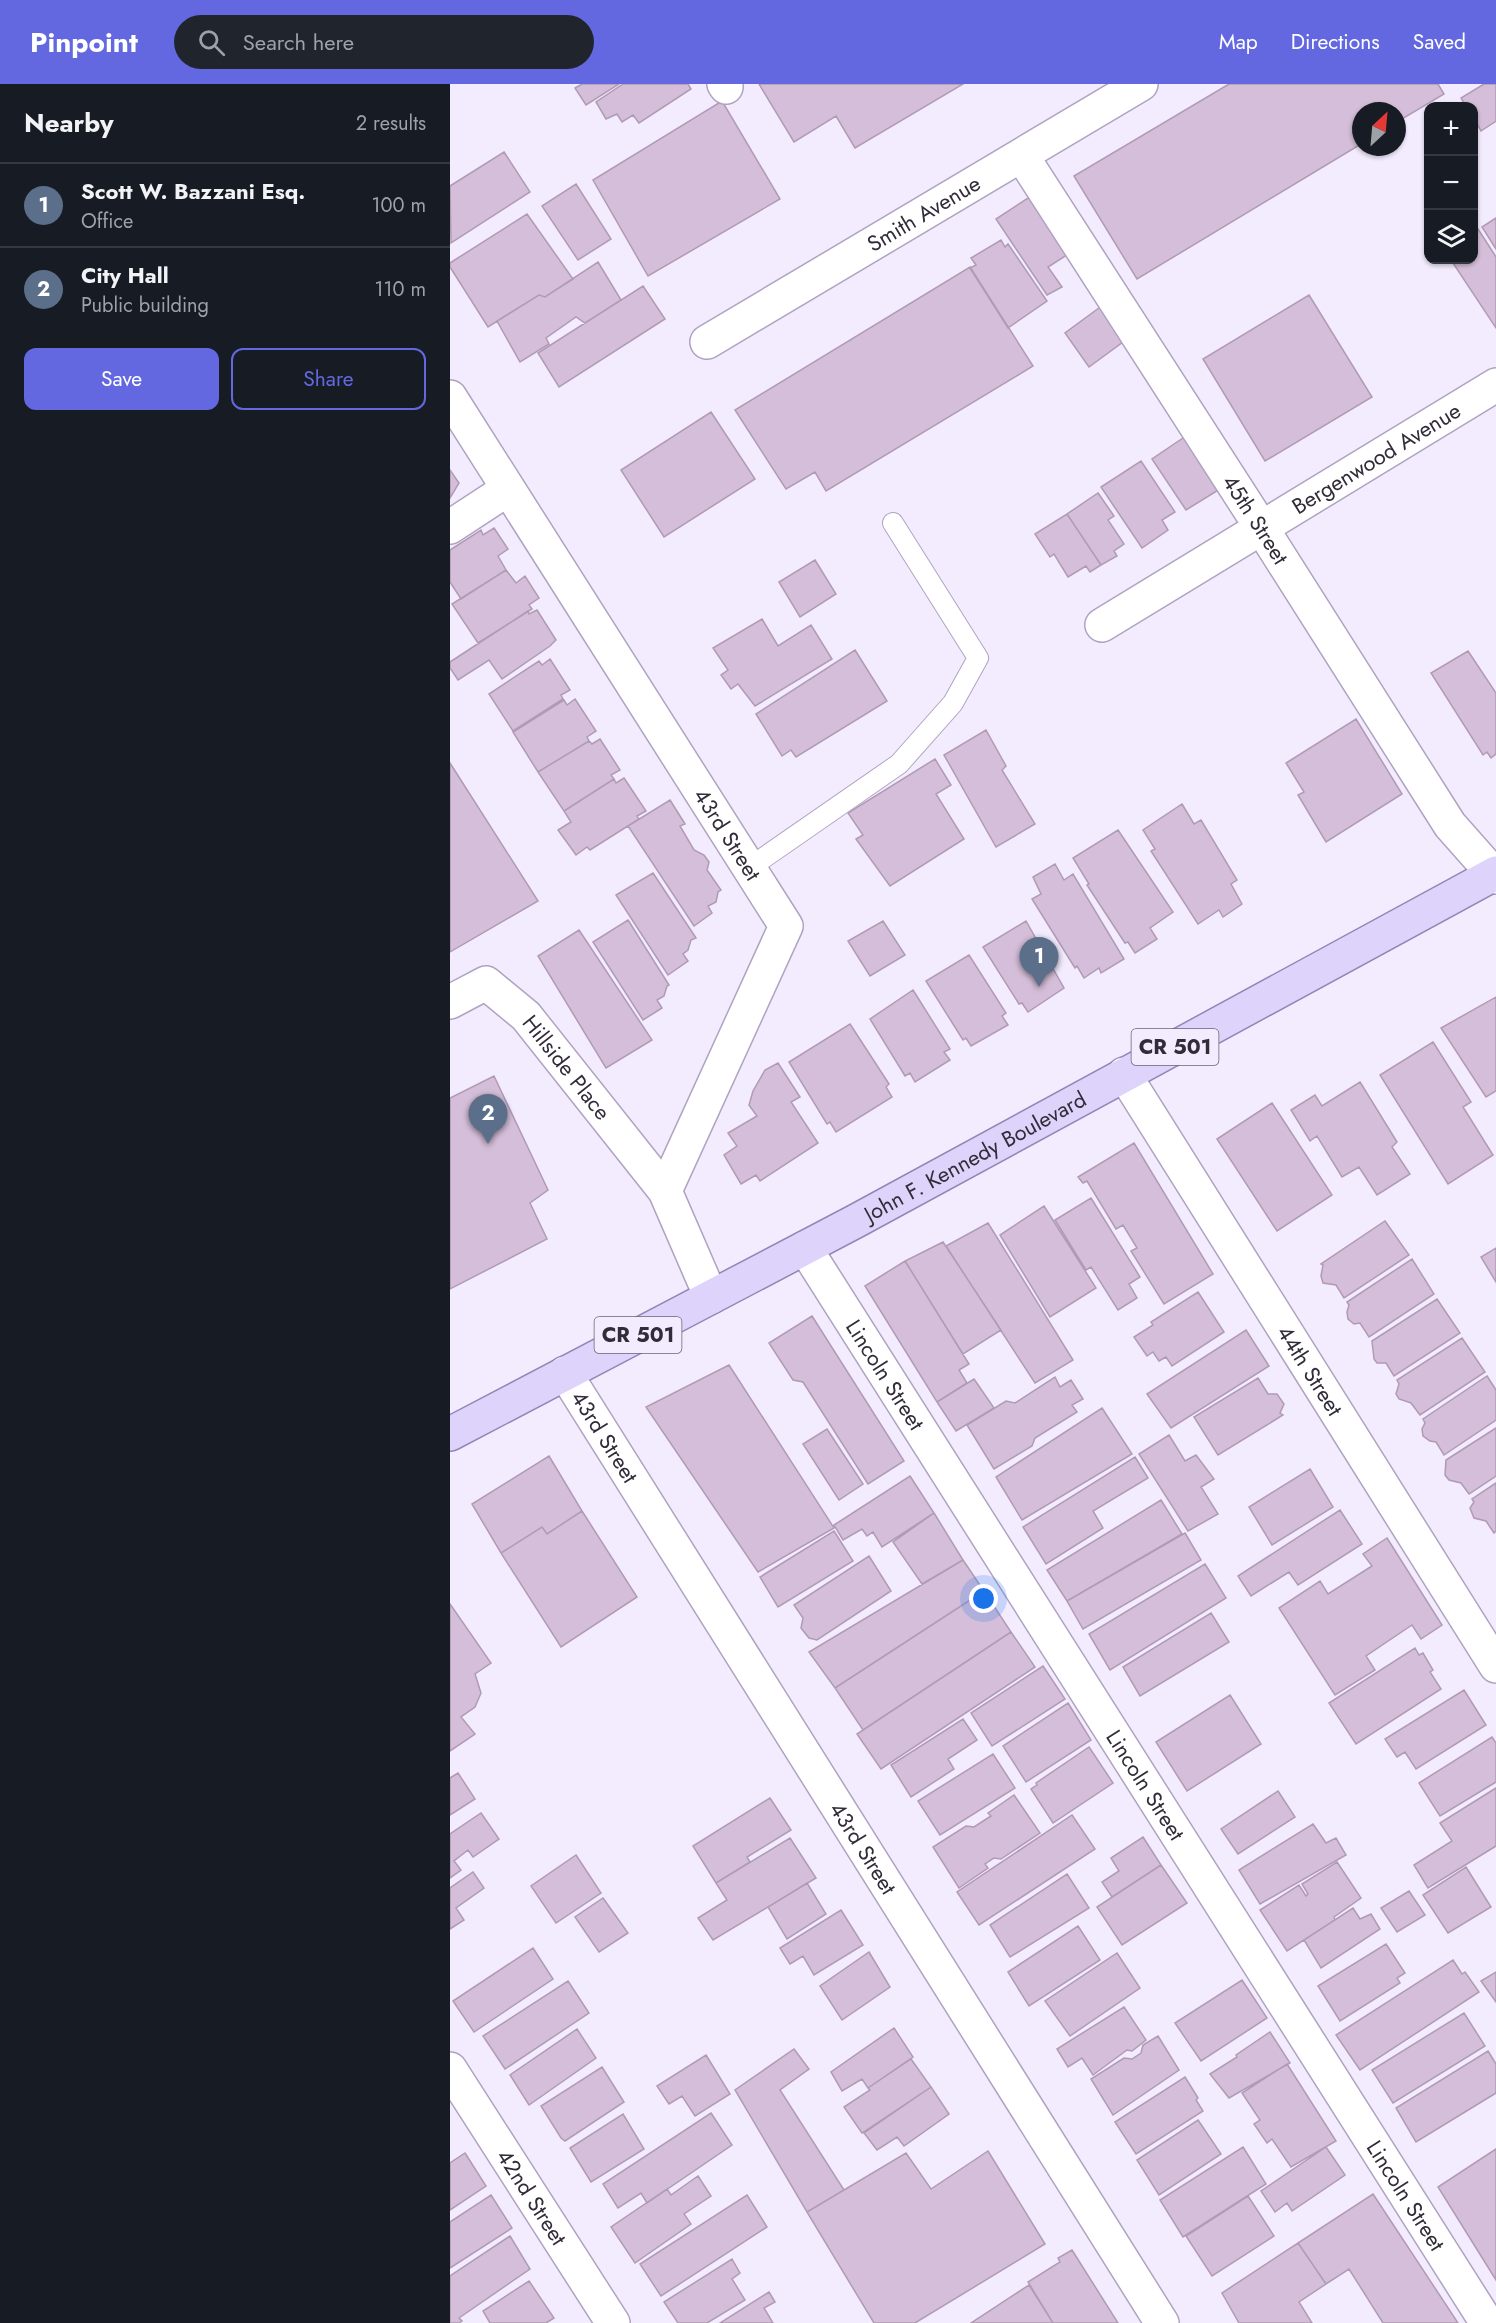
<!DOCTYPE html>
<meta charset="utf-8">
<style>
body{margin:0;font-family:Jost,sans-serif;background:#20242c;color:#f1f3f6}
.controls{position:absolute;right:18px;top:18px;display:grid;overflow:hidden;border-radius:12px;box-shadow:0 2px 4px #0004}
.controls button{width:54px;height:54px;display:grid;place-items:center;padding:0;border:0;border-bottom:2px solid #363941;background:#171b24;color:#f1f3f6;font:30px sans-serif}
.compass{position:absolute;left:902px;top:18px;width:54px;height:54px;border-radius:50%;background:#171b24;box-shadow:0 2px 4px #0004;rotate:26deg}
.you{position:absolute;left:534px;top:1515px;width:21px;height:21px;margin:-15px;border:4px solid #fff;border-radius:50%;background:#1a73e8;box-shadow:0 0 0 9px #1a73e833}
.badge{display:grid;place-items:center;width:39px;height:39px;border-radius:50%;background:#6368e1;color:#fff;font-size:20px;font-weight:700}
.pin{position:absolute;translate:-50% -50px;filter:drop-shadow(0 2px 3px #0008)}
.pin::after{content:'';position:absolute;top:32px;width:21px;height:18px;background:inherit;clip-path:polygon(0 0,100% 0,50% 100%)}
.list{margin:0;padding:0;list-style:none}
h2{display:flex;justify-content:space-between;align-items:center;height:78px;margin:0;padding:0 24px;font-size:26px}
h2 small{font-size:20px;font-weight:400;color:#9ea1a6}
.list li{display:grid;grid-template-columns:39px 1fr auto;gap:18px;align-items:center;box-sizing:border-box;height:84px;padding:0 24px;border-top:2px solid #363941}
.list b{display:block;font-size:22px;white-space:nowrap}
.list p{margin:0;font-size:20px;white-space:nowrap;color:#9ea1a6}
.list em{font-size:20px;font-style:normal;color:#9ea1a6}
.actions{display:flex;gap:12px;padding:18px 24px}
.actions a{flex:1;padding:14px 0;border:2px solid #6368e1;border-radius:12px;text-align:center;font-size:21px;color:#6368e1}
.actions .main{background:#6368e1;color:#fff}
.icon{flex:none;width:33px;height:33px;fill:none;stroke:currentColor;stroke-width:2;stroke-linecap:round;stroke-linejoin:round}
.map{position:relative;flex:none;width:1046px;height:2239px;overflow:hidden}
header{display:flex;align-items:center;gap:36px;box-sizing:border-box;height:84px;padding:0 30px;background:#6368e1;color:#fff}
header strong{font-size:28px}
nav{display:flex;gap:33px;margin-inline-start:auto;font-size:21px}
.search{width:420px;height:54px;background:#20242c;display:flex;align-items:center;gap:15px;box-sizing:border-box;padding:0 21px;border-radius:33px;color:#9ea1a6;font-size:22px}
main{display:flex}
aside{flex:1;background:#171b24}
.map>svg:first-child{display:block}
.building{fill:#d5bed9;stroke:#b09ab4;stroke-width:1.5}
.lines{fill:none;stroke-linecap:round;stroke-linejoin:round}
.service-casing{stroke:#b0a3c1;stroke-width:22}
.minor-casing{stroke:#b0a3c1;stroke-width:36}
.primary-casing{stroke:#9385b5;stroke-width:36}
.service{stroke:#fff;stroke-width:20}
.minor{stroke:#fff;stroke-width:33}
.primary{stroke:#ded3fb;stroke-width:33}
.labels{text-anchor:middle;dominant-baseline:central;stroke-width:6;stroke-linejoin:round;paint-order:stroke}
.shield{fill:#f3ebfe;stroke:#6b6573;stroke-width:1.5}
.shield-label{font-size:21px;font-weight:bold;fill:#312c38}
.street-label{font-size:22px;fill:#312c38;stroke:#f3ebfe}
</style>
<header>
<strong>Pinpoint</strong>
<div class="search"><svg class="icon" aria-label="search" viewBox="0 0 24 24"><circle cx="10" cy="10" r="6"/><path d="M15 15l6 6"/></svg>Search here</div>
<nav><a>Map</a><a>Directions</a><a>Saved</a></nav>
</header>
<main>
<aside>
<h2>Nearby<small>2 results</small></h2>
<ul class="list">
<li><span class="badge" style="background:#5c6f8a">1</span><div><b>Scott W. Bazzani Esq.</b><p>Office</p></div><em>100 m</em></li>
<li><span class="badge" style="background:#5c6f8a">2</span><div><b>City Hall</b><p>Public building</p></div><em>110 m</em></li>
</ul>
<div class="actions"><a class="main">Save</a><a>Share</a></div>
</aside>
<div class="map">
<svg width="1046" height="2239" viewBox="0 0 1046 2239">
<rect width="100%" height="100%" fill="#f3ebfe"/>
<path class="building" d="M132,0H169L136,21L125,4Z
M173,0H238L241,5L189,39L183,31L172,38L167,30L156,35L146,18Z
M309,0H513L405,64L386,32L344,58Z
M779,0H988L994,10L947,38V27H911V60L687,195L624,92Z
M1034,0H1046V37L1031,47L1024,34V22H1016L1011,14Z
M272,17L330,115L198,192L143,96Z
M54,68L80,108L1,159L0,102Z
M126,100L161,155L128,176L92,122Z
M581,112L620,169L598,183L612,203L597,211L546,135Z
M77,130L123,195L95,213L89,211L38,243L0,183V179Z
M1046,134V165L1032,143Z
M1028,145L1046,173V244L1001,176H1024V148Z
M551,156L555,163L558,160L597,217L558,244L520,184L526,181L521,174Z
M148,178L171,216L135,239L126,233L96,254L99,260L70,278L47,237L89,211L95,213Z
M520,183L583,282L376,407L365,388L336,405L285,326Z
M193,202L215,235L109,303L88,269Z
M859,211L922,313L815,377L753,275Z
M653,221L677,255L639,283L615,249Z
M261,328L305,395L214,453L171,386Z
M736,352L770,405L736,426L702,375Z
M691,377L725,428L712,436L718,446L692,464L651,403Z
M0,386L9,399L0,414Z
M648,409L664,432L658,436L674,460L664,467L667,472L651,481L617,430Z
M617,430L651,481L640,488L636,482L618,493L604,470L600,473L585,450Z
M44,444L58,465L48,472L56,486L11,515L0,498V466L31,446L33,451Z
M365,476L386,510L350,533L329,498Z
M56,486L66,499L75,492L89,514L79,521L82,525L28,559L2,520Z
M87,526L106,556L100,562L52,595L39,576L8,596L0,584V578L78,527L79,530Z
M312,535L328,562L361,541L382,575L305,622L288,600L281,605L271,591L278,586L263,564Z
M405,566L437,617L346,673L341,666L332,672L306,630Z
M1018,567L1046,609V670L1041,674L1037,668L1033,671L981,589Z
M100,575L120,606L111,611L113,615L63,647L39,610L89,577L92,581Z
M125,615L146,647L137,653L139,657L88,688L63,648L114,616L117,621Z
M906,635L952,710L876,758L848,711L854,708L836,679Z
M536,646L556,682L552,686L585,740L546,763L494,671Z
M150,655L170,686L161,691L164,695L114,727L88,688L139,657L142,660Z
M485,675L501,701L486,710L514,755L440,802L406,755L413,751L398,729Z
M0,679L88,817L0,868Z
M174,694L196,727L187,732L189,735L140,766L137,763L126,771L108,746L121,738L114,727L164,695L166,699Z
M220,716L235,740L230,742L244,766L254,771L259,778L257,786L271,806L268,808L266,818L258,822L262,829L244,842L178,742Z
M732,720L744,740L751,736L787,796L781,800L792,820L773,833L769,826L748,840L701,767L705,765L693,746Z
M668,746L723,828L700,844L707,855L685,869L678,858L675,859L637,801L639,800L623,774Z
M605,780L614,796L623,790L674,875L651,889L649,884L634,894L627,882L625,884L582,815L591,810L583,793Z
M203,789L246,854L241,856L238,866L233,870L238,877L218,891L166,811Z
M178,836L219,901L217,902L214,912L207,916L212,924L193,936L143,858Z
M433,837L455,871L420,892L398,857Z
M576,837L614,904L578,928L572,919L569,920L533,863Z
M129,846L202,956L156,984L88,872Z
M519,871L556,929L552,932L558,941L521,962L516,954L513,956L476,897Z
M463,906L500,965L494,968L500,976L465,998L460,989L455,992L420,935Z
M1046,913V1007L1036,1013L991,944Z
M400,940L439,1000L436,1003L442,1013L386,1048L380,1038L377,1040L339,978Z
M983,958L1021,1018L1013,1023L1043,1071L998,1100L930,991Z
M328,979L350,1013L341,1018L368,1059L310,1097L306,1091L291,1100L274,1071L287,1062L278,1049L307,1032L299,1021L303,1007L315,986Z
M44,992L98,1106L80,1119L97,1155L0,1205V1014Z
M910,998L947,1058L942,1063L960,1090L927,1111L909,1083L892,1093L867,1052L860,1057L841,1026L865,1011L872,1022Z
M822,1019L882,1111L827,1147L767,1055Z
M684,1059L763,1190L714,1220L681,1167L687,1164L673,1141L666,1145L637,1097L633,1099L628,1093Z
M641,1114L690,1193L679,1200L687,1214L668,1226L641,1183L636,1186L605,1136Z
M594,1122L646,1204L600,1233L550,1151Z
M935,1137L959,1171L894,1214L886,1201L873,1199L871,1192L873,1181L871,1180Z
M538,1139L623,1276L585,1299L496,1162Z
M493,1158L551,1246L513,1270L455,1177Z
M1046,1164V1198L1031,1173Z
M962,1175L984,1210L919,1253L910,1239L904,1240L898,1235L897,1228L899,1221L897,1218Z
M455,1177L519,1280L509,1286L517,1299L487,1318L415,1202Z
M748,1208L774,1248L722,1282L716,1273L709,1277L703,1268L697,1272L684,1253L703,1241L701,1238Z
M987,1215L1010,1249L944,1292L936,1279H927L924,1275L922,1257Z
M362,1232L454,1377L418,1400L353,1298L343,1296L319,1259Z
M796,1246L819,1282L721,1344L697,1310Z
M1012,1254L1035,1288L970,1331L961,1319L949,1315L946,1310L949,1300L947,1296Z
M279,1281L384,1444L308,1488L196,1323Z
M1037,1292L1046,1306V1336L994,1371L986,1358L980,1357L973,1352L972,1345L975,1339L973,1335Z
M605,1293L610,1303L621,1296L633,1315L622,1321L627,1328L585,1354L582,1362L544,1385L517,1341L556,1317L565,1319Z
M808,1294L818,1310H827L834,1320L830,1329L833,1331L768,1371L744,1333Z
M524,1295L544,1324L506,1347L487,1318Z
M652,1324L682,1370L572,1436L546,1393Z
M1046,1344V1392L1019,1410L1011,1399L999,1396L995,1391L996,1376Z
M377,1345L413,1400L389,1416L353,1360Z
M719,1351L735,1377L746,1371L764,1395L751,1403L768,1430L738,1447L689,1370Z
M99,1372L132,1427L97,1450L92,1443L51,1469L22,1420Z
M685,1373L698,1394L643,1427L653,1444L596,1480L573,1443Z
M860,1385L883,1423L822,1461L799,1423Z
M460,1392L484,1429L432,1463L423,1448L417,1452L412,1445L393,1456L384,1441Z
M1046,1399V1447L1044,1449L1036,1437L1024,1434L1020,1424L1024,1418L1022,1415Z
M711,1416L732,1450L617,1517L597,1486Z
M890,1426L912,1460L848,1501L839,1488L801,1512L788,1492Z
M132,1427L187,1513L111,1563L51,1469L92,1443L97,1450Z
M484,1429L513,1476L472,1500L443,1458Z
M384,1447L403,1477L328,1523L310,1493Z
M735,1449L751,1476L633,1545L617,1517Z
M937,1454L992,1541L971,1555L962,1541L916,1572L925,1586L885,1611L829,1524L870,1497L878,1510L922,1482L913,1470Z
M419,1472L441,1507L367,1556L359,1554L351,1544L353,1534L344,1521Z
M513,1476L534,1507L385,1604L359,1568Z
M755,1480L776,1514L660,1586L639,1550Z
M534,1507L561,1548L413,1646L385,1604Z
M0,1520L41,1579L25,1590L31,1609L25,1623L11,1633L25,1650L0,1667Z
M761,1529L779,1558L690,1612L673,1583Z
M561,1548L585,1583L431,1685L407,1650Z
M965,1564L969,1571L973,1569L983,1586L980,1588L991,1605L906,1660L879,1619Z
M593,1582L615,1615L542,1662L521,1629Z
M1014,1606L1036,1641L966,1685L955,1668L947,1673L935,1655Z
M780,1611L811,1660L737,1707L706,1658Z
M618,1619L641,1656L576,1698L553,1662Z
M513,1635L527,1656L498,1675L504,1685L461,1713L441,1681Z
M1042,1653L1046,1659V1698L990,1732L969,1699Z
M639,1663L663,1699L603,1739L581,1705L587,1701L586,1699Z
M543,1670L565,1704L490,1751L468,1717Z
M8,1689L25,1715L0,1731V1694Z
M1046,1704V1762L978,1804L964,1781L1002,1757L990,1739Z
M828,1707L845,1733L788,1770L771,1745Z
M564,1711L590,1749L551,1775L544,1774L535,1780L538,1784L509,1804L483,1763L516,1742L524,1743L541,1732L538,1729Z
M320,1714L341,1746L297,1773L300,1778L266,1799L243,1762Z
M31,1729L49,1755L23,1773L18,1766L4,1777L11,1786L0,1794V1750Z
M622,1731L645,1765L529,1841L507,1808Z
M863,1740L876,1759L886,1754L896,1771L810,1820L789,1786Z
M693,1753L711,1781L662,1813L652,1798L669,1787L661,1774Z
M340,1754L366,1794L263,1856L248,1834L277,1816L266,1799Z
M126,1771L151,1809L106,1839L81,1802Z
M887,1778L911,1814L884,1833L885,1836L837,1867L810,1826L849,1801L856,1812L858,1810L852,1800Z
M711,1781L737,1819L672,1861L647,1823Z
M1016,1783L1041,1823L998,1849L973,1811Z
M23,1788L34,1804L6,1824L14,1836L0,1845V1804Z
M617,1790L639,1824L560,1873L540,1841Z
M357,1799L376,1830L337,1855L318,1823Z
M959,1807L975,1831L947,1848L931,1824Z
M153,1814L178,1849L149,1868L125,1833Z
M903,1824L910,1835L921,1830L930,1845L871,1884L854,1856Z
M391,1826L413,1861L364,1891L353,1872L340,1880L330,1864Z
M628,1842L650,1876L579,1922L558,1888Z
M936,1860L955,1889L947,1894L950,1899L890,1937L868,1902Z
M83,1864L103,1895L24,1948L3,1917Z
M419,1868L440,1903L392,1936L370,1902Z
M667,1869L690,1904L620,1952L595,1917Z
M1003,1876L1012,1890L1015,1888L1029,1908L910,1986L886,1951Z
M1046,1888V1918L1031,1897Z
M792,1896L817,1934L751,1977L725,1939Z
M118,1897L139,1929L55,1985L33,1952Z
M674,1923L696,1956L682,1967L677,1966L643,1991L632,1974L618,1983L607,1965Z
M1014,1929L1035,1962L943,2019L922,1986Z
M444,1944L463,1973L418,2004L412,1995L392,2007L381,1988Z
M127,1945L146,1974L79,2021L60,1991Z
M820,1948L840,1979L779,2014L760,1990L787,1973L786,1971Z
M708,1952L729,1986L663,2031L641,1995L674,1974L682,1975L691,1969L693,1961Z
M344,1965L359,1985L330,2006L394,2106L357,2128L285,2006Z
M1038,1967L1046,1980V2009L966,2058L946,2024Z
M256,1971L280,2010L245,2032L232,2012L219,2020L207,2002Z
M461,1975L481,2003L412,2049L394,2023L420,2006L418,2004Z
M837,1980L886,2057L841,2083L822,2055L817,2059L804,2040L810,2036L792,2009Z
M152,1983L174,2018L115,2057L111,2054L91,2022Z
M735,1993L748,2014L746,2016L753,2027L686,2070L665,2038Z
M481,2003L499,2030L454,2062L447,2053L427,2066L414,2049Z
M261,2029L282,2061L197,2119L191,2109L168,2124L153,2100Z
M173,2030L194,2065L141,2098L120,2064Z
M748,2036L771,2070L709,2111L687,2076Z
M793,2063L816,2100L733,2153L710,2116Z
M876,2063L895,2091L842,2127L837,2119L825,2128L811,2107Z
M1046,2065V2196L988,2103Z
M538,2067L595,2160L465,2239H424L357,2128L456,2069L481,2105Z
M15,2069L36,2102L0,2126V2079Z
M248,2092L261,2112L234,2130L241,2140L185,2179L161,2143L217,2105L221,2111Z
M923,2110L1008,2239H933L899,2185L876,2200L848,2159Z
M41,2111L62,2144L0,2184V2138Z
M297,2111L317,2143L211,2212L190,2180Z
M798,2112L824,2152L762,2192L736,2152Z
M60,2152L80,2185L9,2234L12,2237L9,2239H0V2192Z
M848,2159L876,2200L849,2218L862,2239H789L772,2209Z
M622,2166L668,2239H603L578,2198L610,2178L608,2174Z
M282,2175L290,2189L282,2195L295,2216L257,2239H228L214,2218Z
M79,2197L104,2234L96,2239H40L33,2227Z
M579,2201L603,2239H521Z
M319,2208L325,2218L314,2224L323,2239H270Z"/>
<g class="lines">
<defs>
<path id="service" d="M299,784L449,680L503,619L528,574L443,439"/>
<g id="minor">
<path d="M274,0L276,3"/>
<path id="s1" d="M572,72L811,443L1000,741L1046,793"/>
<path id="s2" d="M257,258L691,0"/>
<path id="s3" d="M0,313L336,842L215,1107L261,1213"/>
<path d="M0,443L58,405"/>
<path id="s4" d="M652,541L1046,301"/>
<path id="s5" d="M0,918L36,899L76,932L215,1107"/>
<path id="s6" d="M674,990L1046,1582"/>
<path id="s7" d="M355,1164L1037,2239"/>
<path id="s8" d="M115,1289L712,2239"/>
<path id="s9" d="M0,1985L163,2239"/>
</g>
<g id="primary">
<path id="s10" d="M0,1350L406,1137L1046,789"/>
</g>
</defs>
<use href="#service" class="service-casing"/>
<use href="#minor" class="minor-casing"/>
<use href="#primary" class="primary-casing"/>
<use href="#service" class="service"/>
<use href="#minor" class="minor"/>
<use href="#primary" class="primary"/>
</g>
<g class="labels">
<g class="shield">
<rect x="681.5" y="945" width="87" height="36" rx="4.5"/>
<rect x="144.5" y="1233" width="87" height="36" rx="4.5"/>
</g>
<g class="shield-label">
<text x="725" y="963">CR 501</text>
<text x="188" y="1251">CR 501</text>
</g>
<g class="street-label">
<text stroke="none"><textPath href="#s2" startOffset="252">Smith Avenue</textPath></text>
<text stroke="none"><textPath href="#s4" startOffset="321">Bergenwood Avenue</textPath></text>
<text stroke="none"><textPath href="#s1" startOffset="432">45th Street</textPath></text>
<text stroke="none"><textPath href="#s3" startOffset="518">43rd Street</textPath></text>
<text stroke="none"><textPath href="#s5" startOffset="158">Hillside Place</textPath></text>
<text stroke="none"><textPath href="#s10" startOffset="594">John F. Kennedy Boulevard</textPath></text>
<text stroke="none"><textPath href="#s6" startOffset="350">44th Street</textPath></text>
<text stroke="none"><textPath href="#s7" startOffset="150">Lincoln Street</textPath></text>
<text stroke="none"><textPath href="#s8" startOffset="75">43rd Street</textPath></text>
<text stroke="none"><textPath href="#s7" startOffset="636">Lincoln Street</textPath></text>
<text stroke="none"><textPath href="#s8" startOffset="561">43rd Street</textPath></text>
<text stroke="none"><textPath href="#s9" startOffset="152">42nd Street</textPath></text>
<text stroke="none"><textPath href="#s7" startOffset="1122">Lincoln Street</textPath></text>
</g>
</g>
</svg>
<div class="controls">
<button>+</button>
<button>−</button>
<button><svg class="icon" aria-label="layers" viewBox="0 0 24 24"><path d="M12 4l9 5-9 5-9-5zM3 14l9 5 9-5"/></svg></button>
</div>
<svg class="compass" viewBox="-18 -18 36 36"><path d="M0-13l5 13h-10z" fill="#e53935"/><path d="M0 13l5-13h-10z" fill="#9ea1a6"/></svg>
<div class="you"></div>
<div class="pin badge" style="left:589px;top:903px;background:#5c6f8a">1</div>
<div class="pin badge" style="left:38px;top:1060px;background:#5c6f8a">2</div>
</div>
</main>
